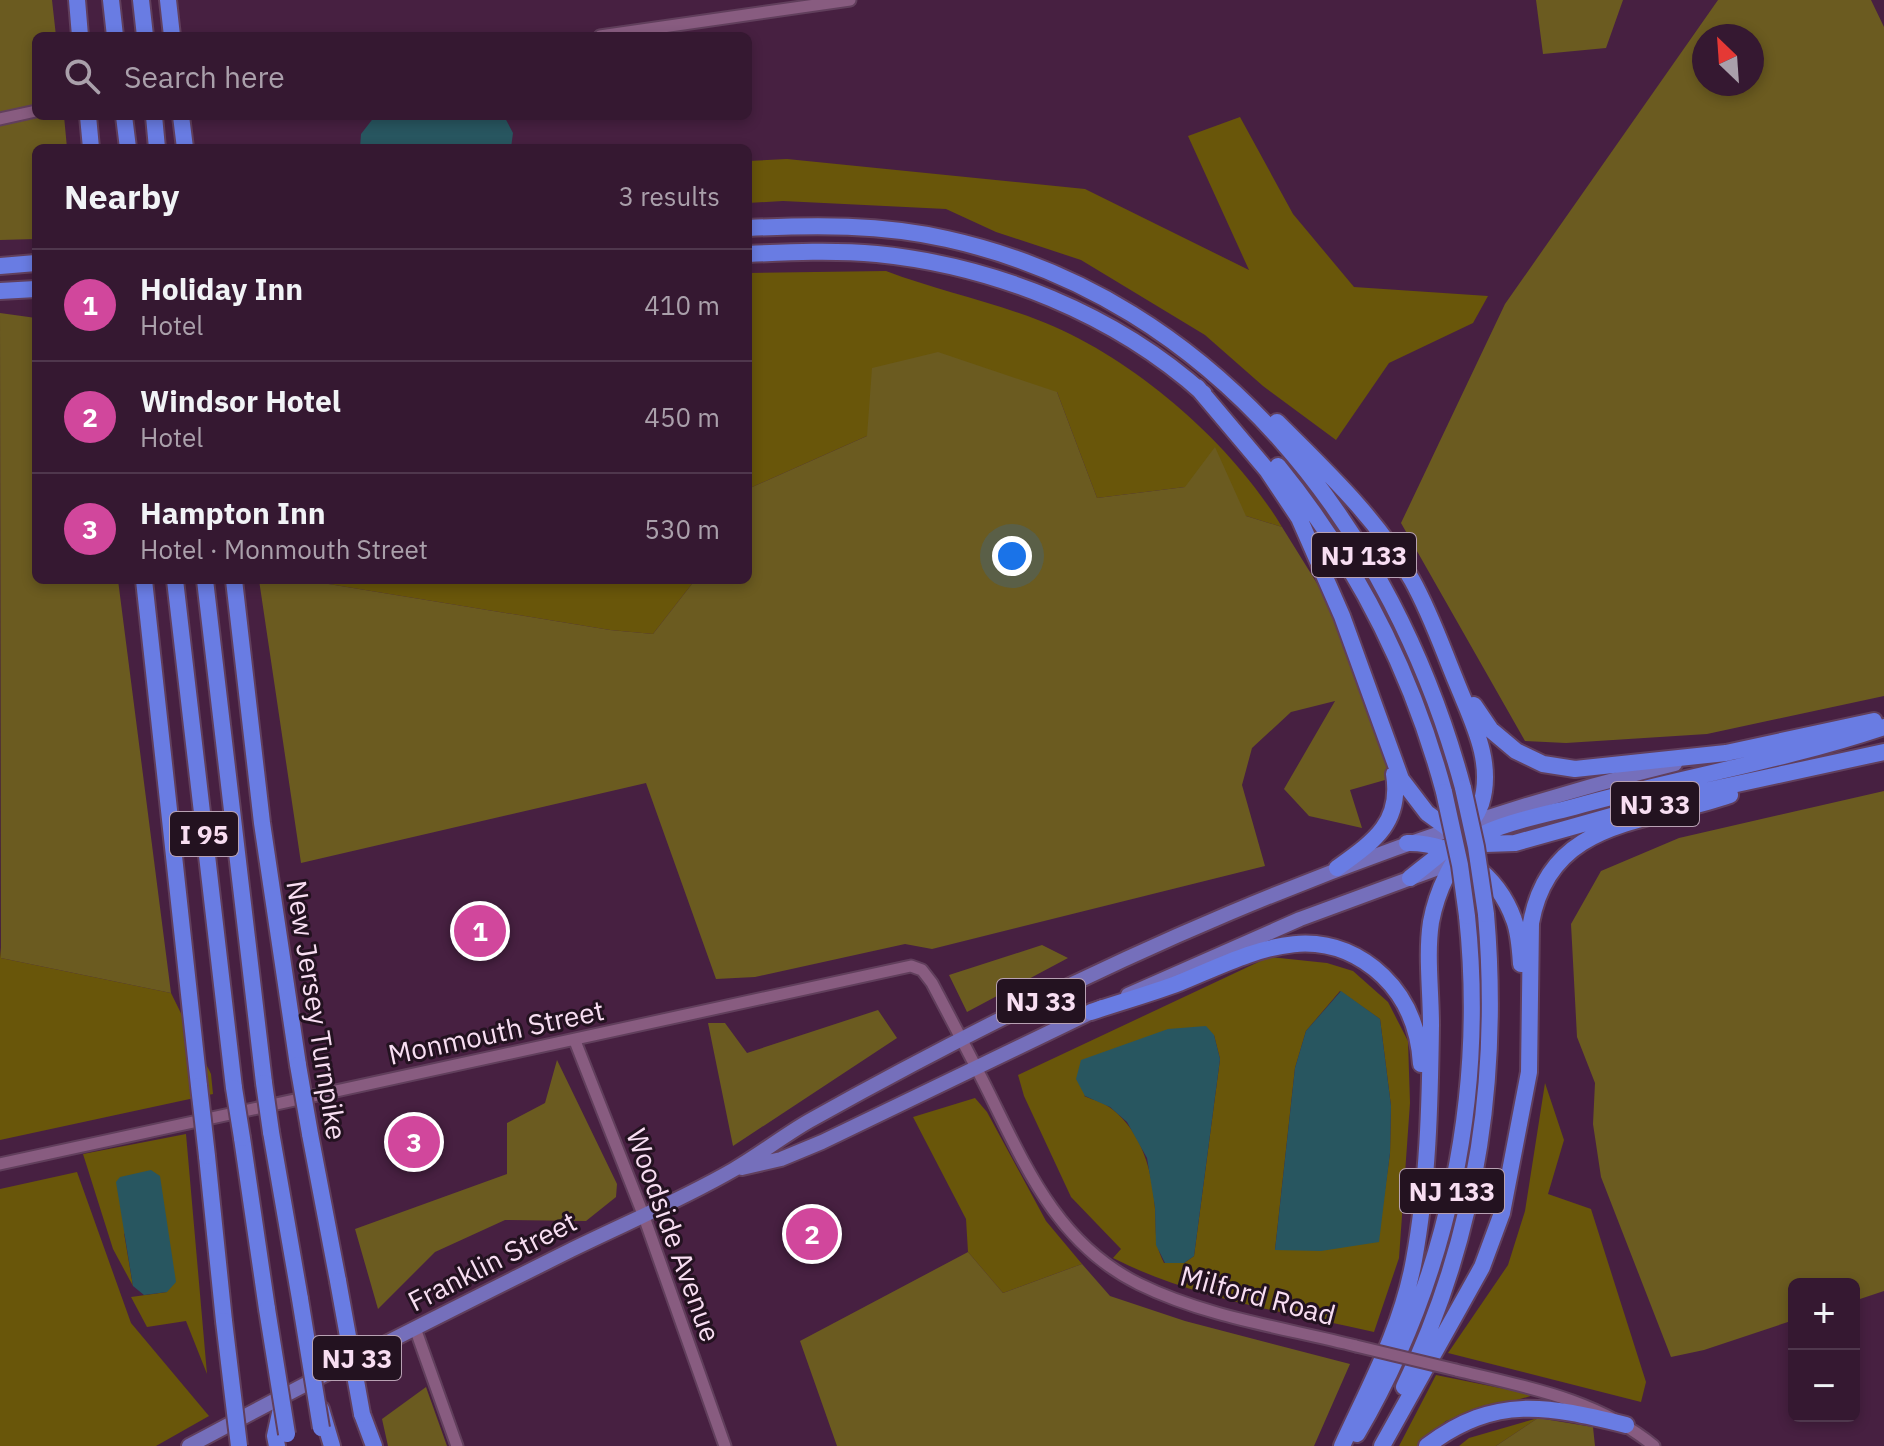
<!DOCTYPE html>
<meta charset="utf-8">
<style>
body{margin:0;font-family:"IBM Plex Sans",sans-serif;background:#3d2139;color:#f1f3f6}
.controls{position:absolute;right:24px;bottom:24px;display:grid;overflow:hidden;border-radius:12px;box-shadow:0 4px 12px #0003}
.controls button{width:72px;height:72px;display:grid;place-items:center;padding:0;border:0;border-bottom:2px solid #4f374d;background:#351831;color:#f1f3f6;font:40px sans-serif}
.compass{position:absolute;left:1692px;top:24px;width:72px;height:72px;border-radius:50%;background:#351831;box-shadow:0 4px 12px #0003;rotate:335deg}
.you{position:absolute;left:1012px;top:556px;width:28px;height:28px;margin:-20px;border:6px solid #fff;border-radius:50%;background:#1a73e8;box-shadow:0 0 0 12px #1a73e833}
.badge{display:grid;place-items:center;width:52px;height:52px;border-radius:50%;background:#bca0f2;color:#fff;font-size:26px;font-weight:700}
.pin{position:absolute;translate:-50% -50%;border:4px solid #fff;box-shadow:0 2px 8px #0006}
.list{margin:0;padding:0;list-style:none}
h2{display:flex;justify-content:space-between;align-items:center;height:104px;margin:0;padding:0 32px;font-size:34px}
h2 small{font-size:26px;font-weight:400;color:#aaa0ab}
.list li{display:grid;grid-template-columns:52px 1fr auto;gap:24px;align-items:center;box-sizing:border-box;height:112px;padding:0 32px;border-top:2px solid #4f374d}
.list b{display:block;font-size:30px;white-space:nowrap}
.list p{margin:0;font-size:26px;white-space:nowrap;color:#aaa0ab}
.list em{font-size:26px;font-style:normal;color:#aaa0ab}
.icon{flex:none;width:44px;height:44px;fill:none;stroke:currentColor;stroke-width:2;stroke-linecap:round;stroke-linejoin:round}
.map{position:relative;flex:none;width:1884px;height:1446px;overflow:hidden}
.search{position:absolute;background:#351831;box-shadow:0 4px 12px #0003;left:32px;top:32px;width:720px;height:88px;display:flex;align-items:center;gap:20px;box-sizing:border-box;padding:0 28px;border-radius:12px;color:#aaa0ab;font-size:30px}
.panel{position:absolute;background:#351831;box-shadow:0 4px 12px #0003;left:32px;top:144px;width:720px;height:440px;border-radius:12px}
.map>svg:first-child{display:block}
.green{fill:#69560a;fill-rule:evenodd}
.forest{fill:#6b5b20;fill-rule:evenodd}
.water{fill:#285660}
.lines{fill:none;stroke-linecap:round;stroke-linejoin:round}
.minor-casing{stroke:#613f5c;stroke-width:15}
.major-casing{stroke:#613f5c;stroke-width:18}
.highway-casing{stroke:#613f5c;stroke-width:20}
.minor{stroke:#885c80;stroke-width:11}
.major{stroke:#756fbb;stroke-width:14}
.highway{stroke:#697ce3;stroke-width:16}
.minor-bridge-casing{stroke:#613f5c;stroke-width:15;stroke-linecap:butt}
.highway-bridge-casing{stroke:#613f5c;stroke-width:20;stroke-linecap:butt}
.minor-bridge{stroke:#885c80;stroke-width:11}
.highway-bridge{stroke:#697ce3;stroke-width:16}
.labels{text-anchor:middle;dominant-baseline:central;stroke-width:6;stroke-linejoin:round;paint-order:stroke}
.shield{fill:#231220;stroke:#b8a1b3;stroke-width:2}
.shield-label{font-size:26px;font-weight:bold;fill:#f8def2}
.street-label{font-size:28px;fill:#f8def2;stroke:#231220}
</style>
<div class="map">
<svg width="1884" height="1446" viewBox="0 0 1884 1446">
<rect width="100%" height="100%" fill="#472041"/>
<path class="green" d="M1240,117L1293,214L1354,287L1488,296L1473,323L1389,363L1336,440L1263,386L1205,335L1081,260L996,232L946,209L783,201L748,203V161L787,159L1085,189L1249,270L1188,136Z
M886,271C936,290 989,301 1038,320C1132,356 1231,442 1282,527L1246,516L1185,487L1097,498L1057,392L867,436L748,489V273Z
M304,580H695L653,634L610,630Z
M0,947L1,958L171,993L211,1074L213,1094L0,1140Z
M1269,957L1327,963L1353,971L1388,1002L1408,1041L1410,1103L1399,1258L1374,1332C1286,1312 1193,1299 1113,1258L1121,1249L1071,1197L1024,1096L1018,1075ZM1340,991L1380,1019L1391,1106L1390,1153L1382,1211L1275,1250L1295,1068L1306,1031ZM1214,1035L1220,1059L1194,1256L1184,1263H1164C1153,1240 1157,1232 1155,1209C1153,1173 1142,1132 1112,1109C1105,1103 1094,1100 1084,1096Z
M1545,1083L1564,1140L1548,1194L1591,1209L1646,1382L1641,1402L1448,1353L1508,1265L1525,1211Z
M975,1098L987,1112L1046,1221L1082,1264L1003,1293L968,1252L966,1219L913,1117Z
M186,1134L207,1374L186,1321L147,1327L131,1297L167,1292L124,1233L133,1286L113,1249L83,1154Z
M77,1172L131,1323L209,1416L156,1446H0V1189Z
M1436,1375L1534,1395L1446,1421L1417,1446H1399Z
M1538,1418L1496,1446H1459L1469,1438Z"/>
<path class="forest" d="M0,0H52L56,36H36V116H64L67,148H36V239L0,240Z
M1536,0H1623L1606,48L1543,54Z
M1718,0H1871L1884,27V696L1707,734L1566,743L1525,741L1401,523L1505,304ZM1704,36H1752V84H1704Z
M0,313L36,318V580H118L171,993L1,958Z
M938,352L1057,392L1097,498L1185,487L1215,447L1246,516L1282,527L1328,601L1392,778L1350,790L1362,828L1309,816L1284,789L1335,701L1291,712L1252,748L1242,785L1265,866L932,949L905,944L755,977L716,979L646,783L301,863L259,580H304L610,630L653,634L695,580H748V489L867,436L872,368Z
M1884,791V1291L1854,1301V1284H1794V1320L1704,1350L1671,1357L1601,1177L1593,1124L1595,1083L1577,1037L1571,924L1601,871L1679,838Z
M1042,945L1068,958L967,1012L949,975Z
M878,1010L897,1038L733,1146L708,1023H725L747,1053Z
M557,1060L617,1184L616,1197L586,1221L505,1220L435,1252L378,1309L355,1229L507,1174V1123L545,1103Z
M968,1252L1003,1293L1082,1264L1110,1296L1185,1321L1350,1364L1314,1446H837L800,1341Z
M426,1387L447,1446H388L382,1419Z
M1538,1418L1593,1427L1595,1446H1496Z"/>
<path class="water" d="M375,116H504L513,133L511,148H360L361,134Z
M1341,991L1380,1019L1391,1106L1390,1153L1379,1242L1321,1251L1275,1250L1295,1068L1306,1031Z
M1206,1026L1214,1035L1220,1059L1194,1256L1184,1263H1165L1156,1245L1155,1207L1147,1158L1127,1122L1110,1107L1085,1096L1076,1079L1081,1060L1168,1029Z
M151,1170L160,1176L176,1282L167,1292L144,1295L133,1286L116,1182L120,1177Z"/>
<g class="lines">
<defs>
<path id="minor" d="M600,36L850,0
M0,119L36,111
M575,1041L643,1214L725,1446
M0,1164L911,966L922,970L932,983C951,1019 970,1055 988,1091C1026,1168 1058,1244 1139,1284C1206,1317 1285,1328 1356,1346
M415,1328L457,1446
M1456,1370C1526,1387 1597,1399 1654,1446"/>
<path id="major" d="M1128,995L1300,919L1460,860
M742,1168L781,1159L822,1142L1102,1007
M189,1446C315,1378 443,1314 571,1250C624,1224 681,1200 733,1170C759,1155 783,1136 809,1121C1086,966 1366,840 1675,764"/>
<path id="highway" d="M77,0L80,36
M111,0L115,36
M141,0L145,36
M168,0L172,36
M88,116L91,148
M124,116L128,148
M154,116L157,148
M181,116L185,148
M748,228C815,225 881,224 947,239C1217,299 1394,531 1463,788
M748,254C791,252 834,250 877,254C995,266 1115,314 1204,394
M0,266L36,263
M0,291L36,289
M1197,387L1267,470L1299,518L1342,616L1401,779L1427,813L1453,832L1485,844L1515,843L1686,795L1884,752
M1277,422C1326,471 1377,518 1412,580C1431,614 1443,650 1458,686C1473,723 1494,763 1481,804C1470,835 1434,858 1410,878
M1278,466C1356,562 1412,673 1444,792
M144,580L199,1086
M175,580L234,1088
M205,580L264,1083
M234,580L262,823L298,1065
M1474,705L1491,730L1516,751L1543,764L1575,769L1726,753L1874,721
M1407,843C1455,842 1498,875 1514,920C1519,933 1520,949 1521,964
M1337,868C1373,842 1402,823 1394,774
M1091,1012C1120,1002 1150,994 1179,983C1248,955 1317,914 1383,976C1408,1000 1419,1031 1421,1064
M271,1132L300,1299
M310,1134L338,1281
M242,1138L267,1309
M207,1156L224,1321
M1404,1387C1476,1239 1500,1078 1486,914
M321,1409L332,1446
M362,1414L374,1446
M1357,1434C1448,1279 1486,1095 1467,916
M277,1446L275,1436L282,1404
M1342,1446C1370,1385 1402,1327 1414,1260C1428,1184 1430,1103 1431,1025C1431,991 1426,955 1431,922C1436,895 1452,854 1476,838C1497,824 1547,814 1574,807C1677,778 1783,761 1884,727
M1382,1446L1482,1267L1502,1213L1529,1072L1531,923C1550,817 1648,824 1730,795
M1427,1446C1496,1394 1548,1406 1626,1425"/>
</defs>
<use href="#minor" class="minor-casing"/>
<use href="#major" class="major-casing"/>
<use href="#highway" class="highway-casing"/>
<use href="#minor" class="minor"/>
<use href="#major" class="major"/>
<use href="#highway" class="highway"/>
<defs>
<path id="minor-bridge" d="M1356,1346L1456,1370"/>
<path id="highway-bridge" d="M1463,788L1476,847L1486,914
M1444,792L1460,865L1467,916
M298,1065L310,1134
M264,1083L271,1132
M199,1086L207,1156
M234,1088L242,1138
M338,1281L362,1414
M300,1299L321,1428
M267,1309L287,1434
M224,1321L239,1446"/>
</defs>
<use href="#minor-bridge" class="minor-bridge-casing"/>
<use href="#highway-bridge" class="highway-bridge-casing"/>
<use href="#minor-bridge" class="minor-bridge"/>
<use href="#highway-bridge" class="highway-bridge"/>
</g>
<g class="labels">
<g class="shield">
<rect x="1312" y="533" width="104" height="44" rx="6"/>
<rect x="1611" y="782" width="88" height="44" rx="6"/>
<rect x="170" y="812" width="68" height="44" rx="6"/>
<rect x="997" y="979" width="88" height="44" rx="6"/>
<rect x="1400" y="1169" width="104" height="44" rx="6"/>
<rect x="313" y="1336" width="88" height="44" rx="6"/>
</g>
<g class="shield-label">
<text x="1364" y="555">NJ 133</text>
<text x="1655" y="804">NJ 33</text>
<text x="204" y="834">I 95</text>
<text x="1041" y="1001">NJ 33</text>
<text x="1452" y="1191">NJ 133</text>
<text x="357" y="1358">NJ 33</text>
</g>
<g class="street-label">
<text transform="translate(317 1010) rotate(81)">New Jersey Turnpike</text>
<text transform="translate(496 1032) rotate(-12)">Monmouth Street</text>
<text transform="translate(674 1235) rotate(70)">Woodside Avenue</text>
<text transform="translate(492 1261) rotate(-27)">Franklin Street</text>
<text transform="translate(1258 1295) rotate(15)">Milford Road</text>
</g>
</g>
</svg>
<div class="controls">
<button>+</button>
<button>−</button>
</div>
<svg class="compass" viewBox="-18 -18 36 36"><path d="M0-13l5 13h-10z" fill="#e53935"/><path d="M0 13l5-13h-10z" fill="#aaa0ab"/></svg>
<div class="you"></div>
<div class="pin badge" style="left:480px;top:931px;background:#d1479c">1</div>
<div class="pin badge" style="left:812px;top:1234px;background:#d1479c">2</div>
<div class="pin badge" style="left:414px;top:1142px;background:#d1479c">3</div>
<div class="search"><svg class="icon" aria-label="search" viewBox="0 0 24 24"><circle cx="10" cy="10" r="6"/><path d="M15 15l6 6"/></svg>Search here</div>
<section class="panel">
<h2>Nearby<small>3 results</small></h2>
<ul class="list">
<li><span class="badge" style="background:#d1479c">1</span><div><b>Holiday Inn</b><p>Hotel</p></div><em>410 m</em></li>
<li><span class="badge" style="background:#d1479c">2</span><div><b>Windsor Hotel</b><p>Hotel</p></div><em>450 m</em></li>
<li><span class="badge" style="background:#d1479c">3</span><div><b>Hampton Inn</b><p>Hotel · Monmouth Street</p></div><em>530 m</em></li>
</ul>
</section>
</div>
